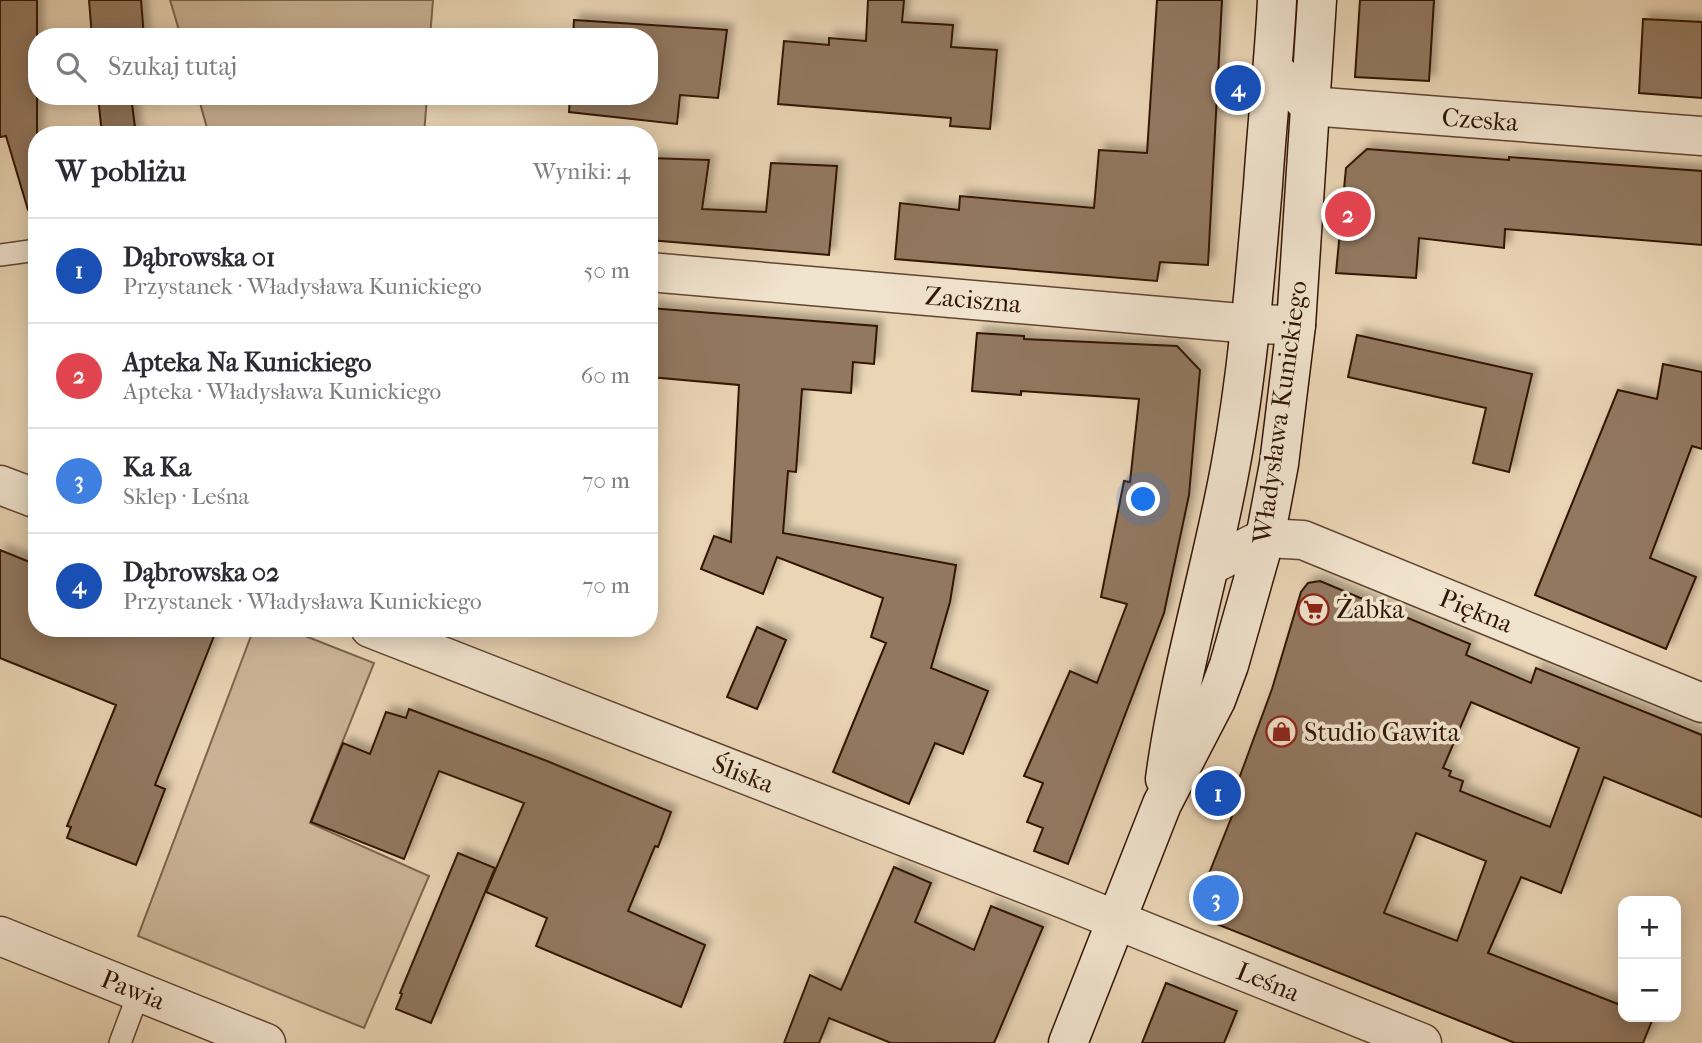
<!DOCTYPE html>
<html lang="pl">
<meta charset="utf-8">
<style>
body{margin:0;font-family:"IM FELL French Canon",serif;background:#f2f2f3;color:#2b2b33}
.controls{position:absolute;right:21px;bottom:21px;display:grid;overflow:hidden;border-radius:14px;box-shadow:0 4px 18px #0003}
.controls button{width:63px;height:63px;display:grid;place-items:center;padding:0;border:0;border-bottom:2px solid #e1e1e2;background:#fff;color:#2b2b33;font:35px sans-serif}
.you{position:absolute;left:1144px;top:500px;width:24px;height:24px;margin:-18px;border:5px solid #fff;border-radius:50%;background:#1a73e8;box-shadow:0 0 0 10px #1a73e833}
.badge{display:grid;place-items:center;width:46px;height:46px;border-radius:50%;background:#0b8043;color:#fff;font-size:23px;font-weight:700}
.pin{position:absolute;translate:-50% -50%;border:4px solid #fff;box-shadow:0 2px 7px #0006}
.list{margin:0;padding:0;list-style:none}
h2{display:flex;justify-content:space-between;align-items:center;height:91px;margin:0;padding:0 28px;font-size:30px}
h2 small{font-size:23px;font-weight:400;color:#7c7c81}
.list li{display:grid;grid-template-columns:46px 1fr auto;gap:21px;align-items:center;box-sizing:border-box;height:105px;padding:0 28px;border-top:2px solid #e1e1e2}
.list b{display:block;font-size:26px;white-space:nowrap}
.list p{margin:0;font-size:23px;white-space:nowrap;color:#7c7c81}
.list em{font-size:23px;font-style:normal;color:#7c7c81}
.icon{flex:none;width:38px;height:38px;fill:none;stroke:currentColor;stroke-width:2;stroke-linecap:round;stroke-linejoin:round}
.map{position:relative;flex:none;width:1702px;height:1043px;overflow:hidden}
.search{position:absolute;background:#fff;box-shadow:0 4px 18px #0003;left:28px;top:28px;width:630px;height:77px;display:flex;align-items:center;gap:18px;box-sizing:border-box;padding:0 24px;border-radius:28px;color:#7c7c81;font-size:26px}
.panel{position:absolute;background:#fff;box-shadow:0 4px 18px #0003;left:28px;top:126px;width:630px;height:511px;border-radius:28px}
.map>svg:first-child{display:block}
.green{fill:#cbb497;stroke:#7e644e;stroke-width:2}
.building{fill:#927860;stroke:#321404;stroke-width:2;fill-rule:evenodd;filter:url(#shadow)}
.lines{fill:none;stroke-linecap:round;stroke-linejoin:round}
.lane-casing{stroke:#604430;stroke-width:24}
.street-casing{stroke:#604430;stroke-width:41}
.secondary-casing{stroke:#321404;stroke-width:41}
.lane{stroke:#f1e4cf;stroke-width:21}
.street{stroke:#f1e4cf;stroke-width:38}
.secondary{stroke:#f1e4cf;stroke-width:38}
.labels{text-anchor:middle;dominant-baseline:central;stroke-width:7;stroke-linejoin:round;paint-order:stroke}
.street-label{font-size:26px;fill:#321404;stroke:#f1e4cf}
.poi-label{font-size:26px;fill:#321404;stroke:#f1e4cf;text-anchor:start}
</style>
<div class="map">
<svg width="1702" height="1043" viewBox="0 0 1702 1043">
<defs>
<filter id="shadow"><feDropShadow dx="6" dy="-6" stdDeviation="3.5" flood-color="#0004"/></filter>
</defs>
<rect width="100%" height="100%" fill="#ead5b5"/>
<filter id="stains"><feTurbulence type="fractalNoise" baseFrequency=".00286" numOctaves="4"/><feColorMatrix values="0 0 0 0 .2 0 0 0 0 .09 0 0 0 0 .02 0 0 0 .5 -.17"/></filter>
<radialGradient id="worn" r=".72"><stop offset=".6" stop-color="#630" stop-opacity="0"/><stop offset="1" stop-color="#630" stop-opacity=".3"/></radialGradient>
<path class="green" d="M170,0H433L430,37H181Z
M198,96H427L424,135H209Z
M254,628H285L374,663L310,823L429,876L364,1028L138,936Z"/>
<path class="building" d="M0,0H37V209L28,210L6,136L0,137Z
M89,0H141L144,37H92Z
M868,0H904L902,22L953,25L951,47L997,50L990,129L950,126L951,118L778,104L784,41L829,45V38L866,41Z
M1157,0H1222L1208,265L1160,262L1157,281L895,259L900,203L959,210L960,196L1094,208L1099,150L1147,153Z
M1360,0H1434L1429,81L1355,77Z
M1643,19L1702,22V98L1639,93Z
M574,20L727,30L718,98L680,95L677,124L569,112L570,96H649V37H573Z
M98,96H131L136,135H102Z
M1367,149L1509,160V157L1702,171V245L1505,229L1504,248L1419,238L1416,278L1336,273L1346,168Z
M649,158L709,160L702,209L766,212L771,163L837,166L829,255L649,240Z
M649,308L877,326L874,364L853,362L851,393L802,389L796,472L788,471L783,533L956,565L950,602L931,668L988,691L963,754L935,743L909,804L833,772L886,643L871,637L883,598L777,557L763,594L701,569L714,536L731,542L739,385L650,377L654,339H649Z
M977,333L1024,336V339L1177,346L1200,370L1189,495L1164,613L1068,864L1034,851L1043,828L1027,822L1043,783L1024,776L1070,671L1097,683L1127,604L1101,597L1124,481L1130,482L1139,399L1021,391V395L972,391Z
M1357,335L1532,374L1509,472L1473,463L1486,408L1348,377Z
M1663,364L1702,372V449L1692,446L1650,558L1696,577L1666,649L1535,595L1618,390L1657,399Z
M0,550L37,565V628H194L214,636L155,785L165,789L136,865L67,838L71,827L67,826L116,705L0,658Z
M1320,581L1470,644L1466,655L1531,683L1536,668L1702,735V817L1604,777L1561,893L1521,877L1488,953L1623,1006V1017L1653,1018L1643,1043H1515L1204,919L1198,901L1232,816L1226,814L1272,689L1301,592L1308,583ZM1471,702L1579,748L1550,827L1460,791L1463,781L1449,776L1451,771L1443,768ZM1416,833L1486,861L1457,941L1384,913Z
M757,627L786,640L757,709L727,697Z
M409,709L547,761L671,812L658,847L655,846L628,911L705,945L681,1007L536,946L547,918L486,892L524,803L439,771L404,859L311,822L343,743L370,754L386,712L406,718Z
M458,853L495,868L431,1023L396,1009L402,994L400,993Z
M894,867L931,883L915,922L974,950L991,906L1043,927L994,1043H891L829,1018L819,1043H784L810,975L841,990Z
M1166,983L1237,1011L1224,1043H1142Z"/>
<g class="lines">
<defs>
<path id="lane" d="M0,255L37,250
M120,1043L139,992"/>
<path id="street" d="M1273,69L1310,106L1702,136
M649,272L1252,324L1296,325
M0,485L37,499
M1211,565L1265,538L1303,540L1702,703
M370,628L1064,899L1422,1043
M0,936L266,1043"/>
<path id="secondary" d="M1165,779C1179,673 1212,569 1231,463C1248,371 1255,278 1263,185C1267,123 1274,62 1277,0
M1068,1043L1162,804L1216,700L1229,665L1265,538L1279,464L1296,325L1317,0"/>
</defs>
<use href="#lane" class="lane-casing"/>
<use href="#street" class="street-casing"/>
<use href="#secondary" class="secondary-casing"/>
<use href="#lane" class="lane"/>
<use href="#street" class="street"/>
<use href="#secondary" class="secondary"/>
</g>
<defs>
<symbol id="supermarket-ring" viewBox="-11 -11 22 22"><circle r="9.5" fill="#f1e4cf" stroke="#8f2418" stroke-width="1.5"/><path d="M-6-5.5h2.5l.6 2H6L4.5 2H-2.5L-4.4-4H-6ZM-1.5 3.2a1.3 1.3 0 1 0 .1 0ZM3 3.2a1.3 1.3 0 1 0 .1 0Z" fill="#8f2418"/></symbol>
<symbol id="shop-ring" viewBox="-11 -11 22 22"><circle r="9.5" fill="#f1e4cf" stroke="#8f2418" stroke-width="1.5"/><path d="M-5-2.5h2.3a2.7 3.5 0 0 1 5.4 0H5L5.5 6h-11ZM-1.5-2.5h3a1.5 2.3 0 0 0-3 0Z" fill="#8f2418"/></symbol>
</defs>
<g fill-rule="evenodd">
<use href="#supermarket-ring" x="1296" y="592" width="35" height="35"/>
<use href="#shop-ring" x="1264" y="714" width="35" height="35"/>
</g>
<g class="labels">
<g class="street-label">
<text transform="translate(1480 120) rotate(4)">Czeska</text>
<text transform="translate(973 300) rotate(5)">Zaciszna</text>
<text transform="translate(1280 412) rotate(-82)">Władysława Kunickiego</text>
<text transform="translate(1476 611) rotate(22)">Piękna</text>
<text transform="translate(743 774) rotate(21)">Śliska</text>
<text transform="translate(1268 982) rotate(22)">Leśna</text>
<text transform="translate(133 990) rotate(22)">Pawia</text>
</g>
<g class="poi-label">
<text x="1336" y="609">Żabka</text>
<text x="1304" y="732">Studio Gawita</text>
</g>
</g>
<rect width="100%" height="100%" filter="url(#stains)"/>
<rect width="100%" height="100%" fill="url(#worn)"/>
</svg>
<div class="controls">
<button>+</button>
<button>−</button>
</div>
<div class="you"></div>
<div class="pin badge" style="left:1218px;top:793px;background:#1a4fb4">1</div>
<div class="pin badge" style="left:1348px;top:214px;background:#e0444e">2</div>
<div class="pin badge" style="left:1216px;top:898px;background:#3f7fe0">3</div>
<div class="pin badge" style="left:1238px;top:88px;background:#1a4fb4">4</div>
<div class="search"><svg class="icon" aria-label="search" viewBox="0 0 24 24"><circle cx="10" cy="10" r="6"/><path d="M15 15l6 6"/></svg>Szukaj tutaj</div>
<section class="panel">
<h2>W pobliżu<small>Wyniki: 4</small></h2>
<ul class="list">
<li><span class="badge" style="background:#1a4fb4">1</span><div><b>Dąbrowska 01</b><p>Przystanek · Władysława Kunickiego</p></div><em>50 m</em></li>
<li><span class="badge" style="background:#e0444e">2</span><div><b>Apteka Na Kunickiego</b><p>Apteka · Władysława Kunickiego</p></div><em>60 m</em></li>
<li><span class="badge" style="background:#3f7fe0">3</span><div><b>Ka Ka</b><p>Sklep · Leśna</p></div><em>70 m</em></li>
<li><span class="badge" style="background:#1a4fb4">4</span><div><b>Dąbrowska 02</b><p>Przystanek · Władysława Kunickiego</p></div><em>70 m</em></li>
</ul>
</section>
</div>
